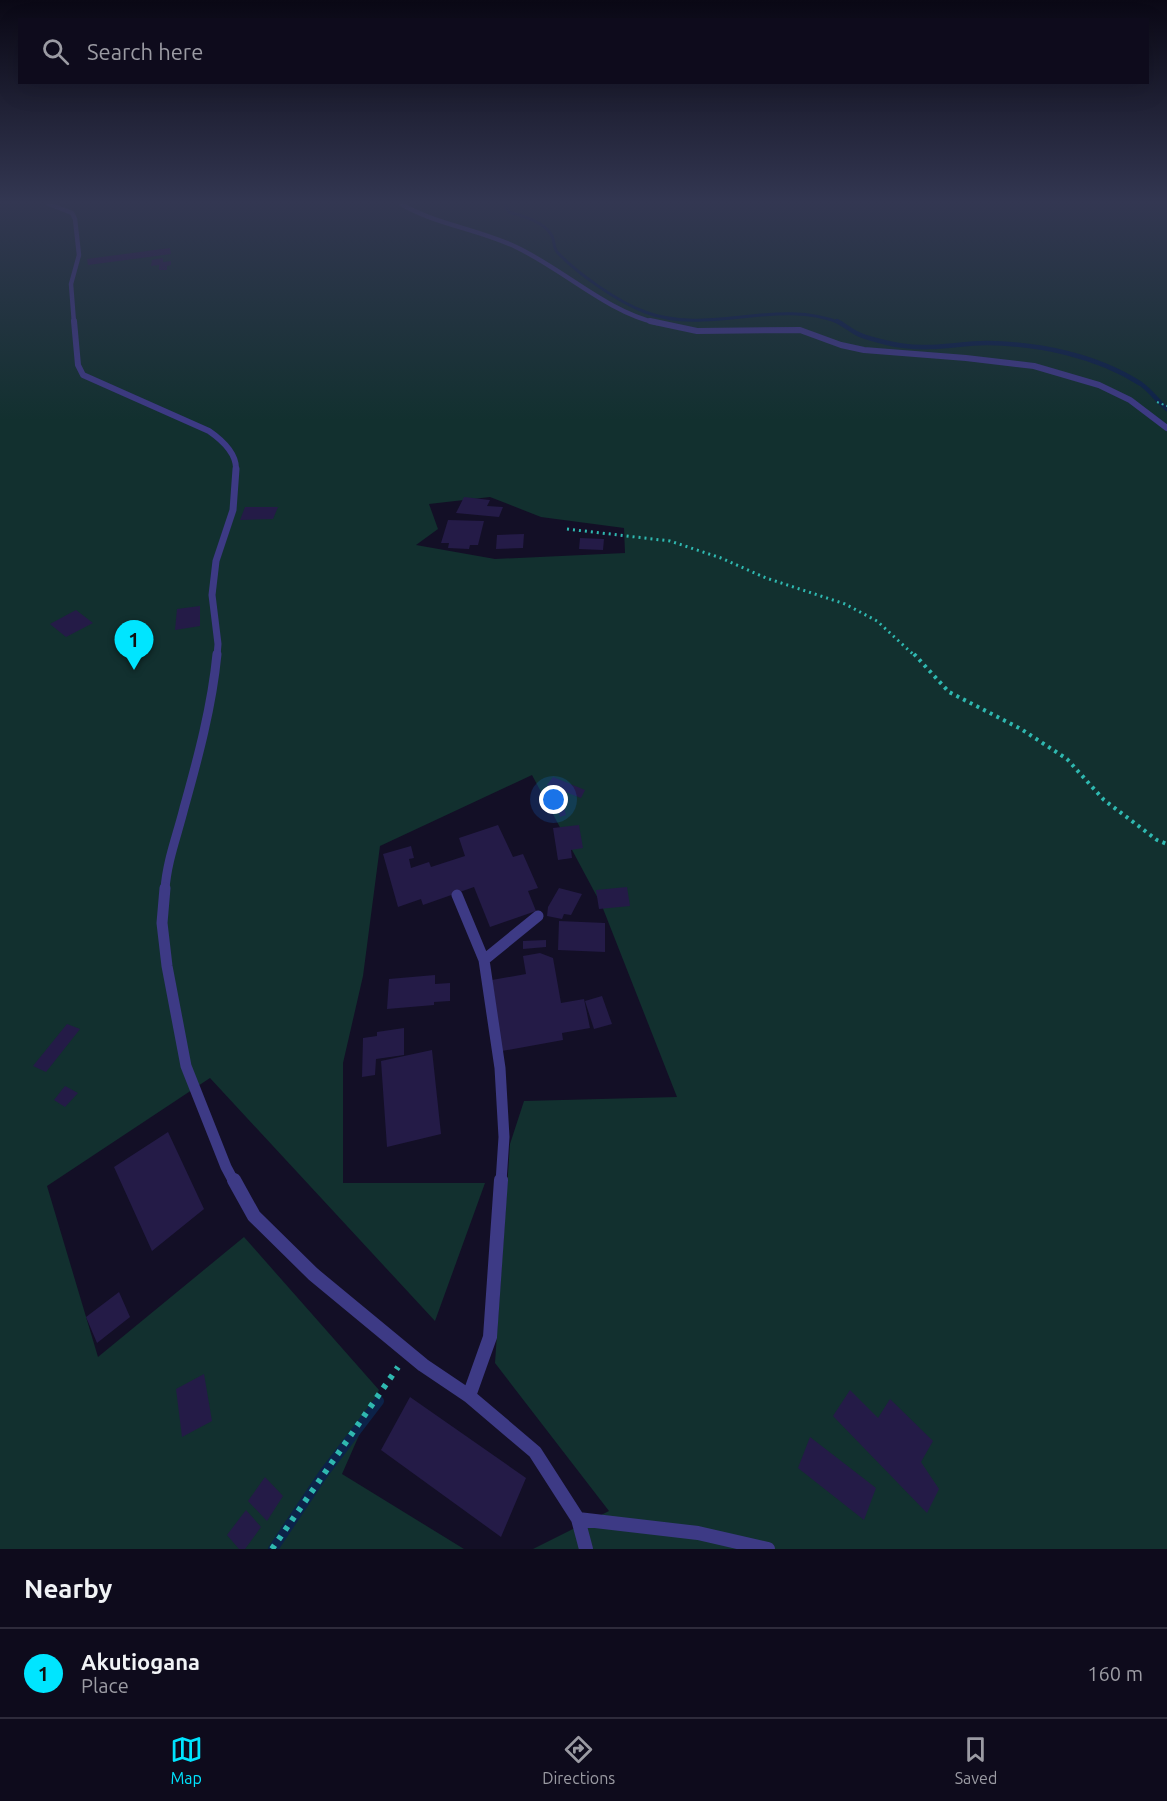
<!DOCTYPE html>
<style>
body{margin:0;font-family:Ubuntu,sans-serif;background:#1c1929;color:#f1f3f6}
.you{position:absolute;left:554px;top:800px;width:21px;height:21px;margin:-15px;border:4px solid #fff;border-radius:50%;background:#1a73e8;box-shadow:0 0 0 9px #1a73e833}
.badge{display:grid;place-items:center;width:39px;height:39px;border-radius:50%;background:#00e5ff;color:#111;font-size:20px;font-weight:700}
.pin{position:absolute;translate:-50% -50px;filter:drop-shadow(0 2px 3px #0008)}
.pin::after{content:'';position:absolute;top:32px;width:21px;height:18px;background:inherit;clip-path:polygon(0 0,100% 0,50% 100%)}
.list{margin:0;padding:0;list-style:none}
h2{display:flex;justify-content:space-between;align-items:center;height:78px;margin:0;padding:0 24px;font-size:26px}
h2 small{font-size:20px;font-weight:400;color:#9b9ba3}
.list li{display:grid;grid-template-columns:39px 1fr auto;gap:18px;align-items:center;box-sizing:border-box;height:90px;padding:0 24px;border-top:2px solid #2e2b3b}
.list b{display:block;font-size:22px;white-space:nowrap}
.list p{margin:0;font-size:20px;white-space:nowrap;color:#9b9ba3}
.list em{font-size:20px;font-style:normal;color:#9b9ba3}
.icon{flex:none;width:33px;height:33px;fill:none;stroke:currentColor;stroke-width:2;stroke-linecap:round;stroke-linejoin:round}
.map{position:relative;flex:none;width:1167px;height:1549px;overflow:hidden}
.search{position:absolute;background:#0e0b1c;box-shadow:0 6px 24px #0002;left:18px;right:18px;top:18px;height:66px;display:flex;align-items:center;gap:15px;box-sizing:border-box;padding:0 21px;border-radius:0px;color:#9b9ba3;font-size:22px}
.sheet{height:168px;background:#0e0b1c}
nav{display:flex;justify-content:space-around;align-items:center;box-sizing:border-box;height:84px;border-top:2px solid #2e2b3b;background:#0e0b1c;font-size:16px;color:#9b9ba3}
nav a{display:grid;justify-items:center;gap:3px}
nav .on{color:#00e5ff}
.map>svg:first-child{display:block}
.green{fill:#12302f;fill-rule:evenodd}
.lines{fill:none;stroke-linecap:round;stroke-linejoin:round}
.stream-far2{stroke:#0c2248;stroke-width:3}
.stream-far1{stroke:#0c2248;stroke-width:4.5}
.stream{stroke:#0c2248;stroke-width:10}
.building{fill:#241b47}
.path-far3{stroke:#2fb8b0;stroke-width:2;stroke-dasharray:2 3;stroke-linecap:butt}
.path-far2{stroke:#2fb8b0;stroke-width:3;stroke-dasharray:2 4;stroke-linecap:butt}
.path-far1{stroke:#2fb8b0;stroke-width:4;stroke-dasharray:3 4.5;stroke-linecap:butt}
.path{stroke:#2fb8b0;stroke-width:6;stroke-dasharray:4.5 7;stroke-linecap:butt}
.lane-far5{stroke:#3d3a85;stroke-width:4.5}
.lane-far4{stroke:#3d3a85;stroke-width:6}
.lane-far3{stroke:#3d3a85;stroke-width:7}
.lane-far2{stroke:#3d3a85;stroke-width:9}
.lane-far1{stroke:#3d3a85;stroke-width:11}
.lane{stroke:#3d3a85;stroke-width:14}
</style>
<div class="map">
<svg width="1167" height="1549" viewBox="0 0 1167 1549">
<rect width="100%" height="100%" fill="#130f26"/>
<path class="green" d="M0,204H1167V1549H533L609,1511L495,1363L510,1144L524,1101L677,1097L602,906L532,775L380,846L363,976L343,1063V1183H485L435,1321L210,1078L47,1186L98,1357L244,1237L379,1390L342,1474L464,1549H0ZM490,497L541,517L624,528L625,553L495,559L416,545L438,529L429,504Z"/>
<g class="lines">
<path class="stream-far2" d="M505,204L509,212C523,216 545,222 552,236C555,242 553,249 558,253C578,274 618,302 645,312C707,336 779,297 840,323"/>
<path class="stream-far1" d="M837,321C844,325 849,329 856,333C865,338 894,345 905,346C933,350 959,343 987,343C1039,344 1096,355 1141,384C1151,391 1158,402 1167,409"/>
<path class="stream" d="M273,1549L324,1473L379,1401"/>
</g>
<path class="building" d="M170,248L171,254L88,265L87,259Z
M163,258V262L171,261V265L167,266V270H159V265L151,266L152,260Z
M464,497L490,500L487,506L503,507L499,517L456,513Z
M245,507H278L273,519L240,520Z
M448,520L484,521L478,545H470L469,549L448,548L449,543H441Z
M524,534L523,548L496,549L497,535Z
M580,538L604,539L603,550L579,549Z
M200,606V626L175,630L177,609Z
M76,610L93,623L66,637L50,624Z
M553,777L585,790L581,798L547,785Z
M562,800L566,815L560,817L556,801Z
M498,825L513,857L523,854L538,888L528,891L536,911L490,927L474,887L423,905L421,899L398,907L383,854L411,846L414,858L409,859L411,868L429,862L431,867L465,856L459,838Z
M579,825L583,848L571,850L572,858L558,860L553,828Z
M627,887L630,906L599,909L596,890Z
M559,888L582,894L571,915L564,914L562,919L547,916L548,907Z
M559,921L605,923V952L558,950Z
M546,940V947L523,949V941Z
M540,953L553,958L561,1003L584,999L590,1028L562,1033L563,1040L502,1051L492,980L526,974L523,956Z
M435,975V984L450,983V1001L434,1002V1005L387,1009L389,979Z
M602,996L612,1024L594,1029L585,1001Z
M67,1024L80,1029L46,1072L33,1066Z
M404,1028V1055L376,1059L375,1075L362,1077L363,1038L377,1036V1032Z
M432,1050L441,1134L387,1147L381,1061Z
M65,1086L78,1093L65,1107L54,1100Z
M168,1132L204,1209L152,1251L114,1167Z
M119,1292L130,1317L97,1343L86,1317Z
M204,1374L212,1421L182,1437L176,1389Z
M850,1390L878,1418L890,1399L933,1441L921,1462L939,1489L927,1513L833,1416Z
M410,1397L526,1478L501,1537L381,1450Z
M810,1437L876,1488L864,1520L798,1468Z
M265,1477L283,1496L267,1521L248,1501Z
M246,1510L261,1527L245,1549H239L227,1535Z"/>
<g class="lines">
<path class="path-far3" d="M1157,402L1167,406"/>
<path class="path-far2" d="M567,529L670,541L721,558L766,578L845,604L877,621L915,656"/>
<path class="path-far1" d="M914,654L949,692L1021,729L1067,759L1104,800L1157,840L1167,844"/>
<path class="path" d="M272,1549L398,1367"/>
<path class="lane-far5" d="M49,204L72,213L75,219L79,255L71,284L74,323
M401,204C437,225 479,229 516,247C563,269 607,312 657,323"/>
<path class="lane-far4" d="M74,321L78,365L83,375L209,431C222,440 237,453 236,470
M650,321L697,331L800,330L841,345L864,350L966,358L1034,366L1099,385L1130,400L1167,428"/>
<path class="lane-far3" d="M217,656L218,644L212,595L216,561L233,510L236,469"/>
<path class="lane-far2" d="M165,889C167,861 177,836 184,808C198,758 212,706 217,654"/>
<path class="lane-far1" d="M165,888L162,923L167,966L186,1066L226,1167L234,1182
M457,895L484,960L500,1068L504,1137L501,1182
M484,960L538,916"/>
<path class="lane" d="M234,1180L254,1216L313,1274L423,1365L469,1396L535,1452L578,1519L586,1549
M469,1396L490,1337L501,1180
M578,1519L698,1533L768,1549"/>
</g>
<linearGradient id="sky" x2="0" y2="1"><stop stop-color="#0a0815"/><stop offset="0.48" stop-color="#333752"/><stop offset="1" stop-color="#333752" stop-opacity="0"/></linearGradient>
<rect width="1167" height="421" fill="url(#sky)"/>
</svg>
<div class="you"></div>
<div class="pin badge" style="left:134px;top:670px">1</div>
<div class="search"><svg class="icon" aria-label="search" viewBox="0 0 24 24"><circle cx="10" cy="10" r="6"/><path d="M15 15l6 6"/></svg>Search here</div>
</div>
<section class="sheet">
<h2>Nearby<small></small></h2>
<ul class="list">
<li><span class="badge">1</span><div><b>Akutiogana</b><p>Place</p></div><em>160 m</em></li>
</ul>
</section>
<nav>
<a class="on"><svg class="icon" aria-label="map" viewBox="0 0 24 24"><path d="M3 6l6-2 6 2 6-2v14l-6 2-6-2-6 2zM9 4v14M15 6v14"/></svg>Map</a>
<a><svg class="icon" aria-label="directions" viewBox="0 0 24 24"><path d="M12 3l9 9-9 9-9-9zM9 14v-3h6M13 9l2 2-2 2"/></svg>Directions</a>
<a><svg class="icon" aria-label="saved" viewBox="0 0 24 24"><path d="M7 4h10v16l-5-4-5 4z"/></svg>Saved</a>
</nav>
